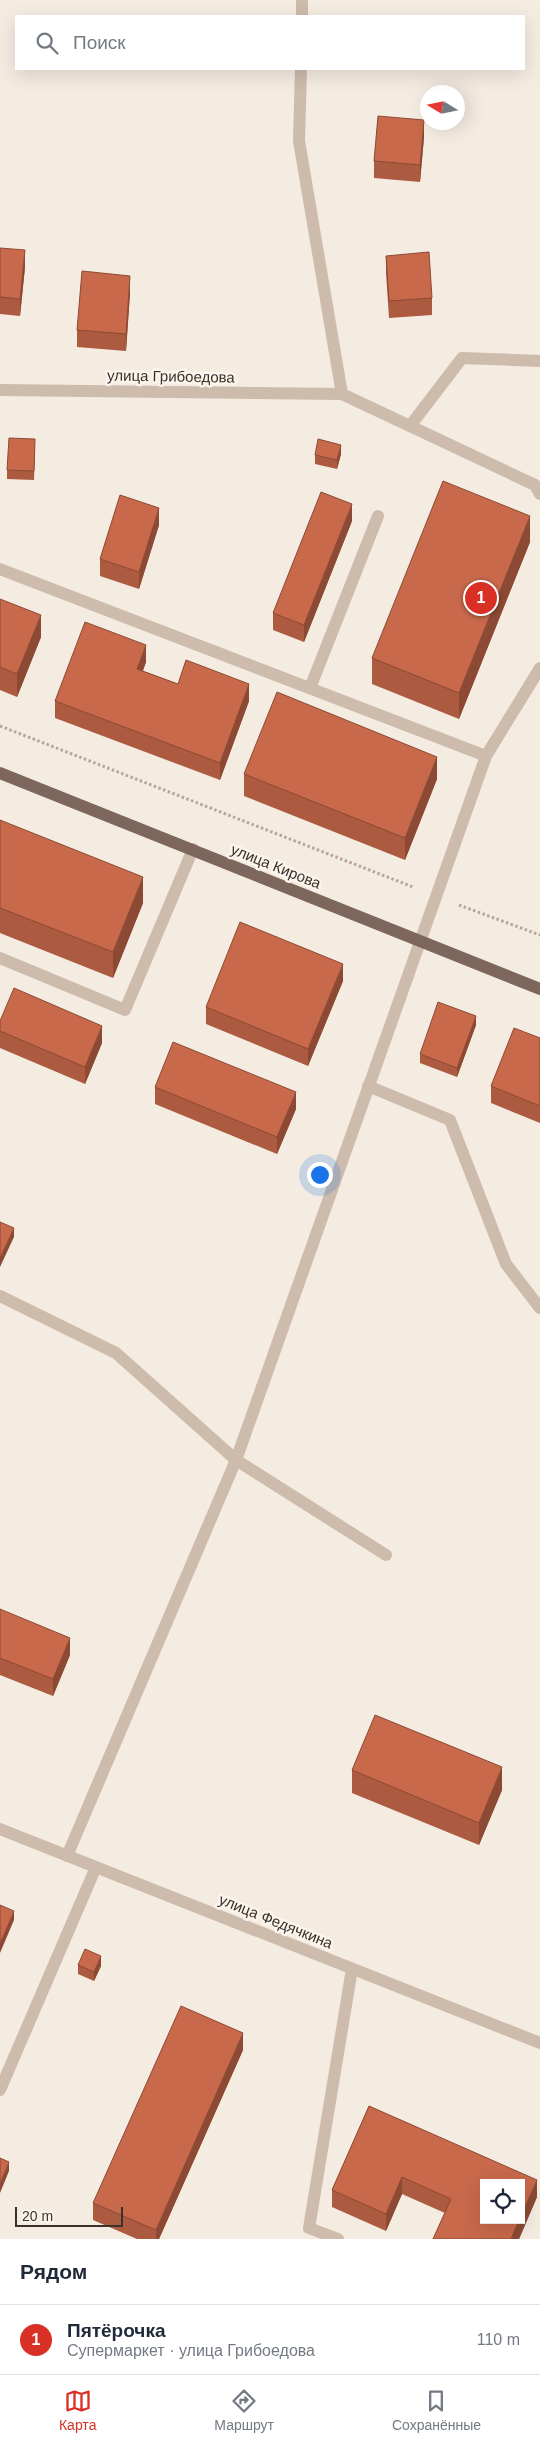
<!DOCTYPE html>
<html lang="ru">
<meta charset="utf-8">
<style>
body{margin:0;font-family:Arial,sans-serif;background:#f6f6f7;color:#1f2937}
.controls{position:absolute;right:15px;bottom:15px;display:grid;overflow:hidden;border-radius:0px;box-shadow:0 5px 20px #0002}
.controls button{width:45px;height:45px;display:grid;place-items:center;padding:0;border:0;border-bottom:1px solid #e0e1e3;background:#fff;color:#1f2937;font:25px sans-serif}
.compass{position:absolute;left:420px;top:85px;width:45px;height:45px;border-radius:50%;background:#fff;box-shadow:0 5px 20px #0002;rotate:280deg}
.scale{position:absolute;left:15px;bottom:12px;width:108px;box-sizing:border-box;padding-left:5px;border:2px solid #3b302b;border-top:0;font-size:14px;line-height:18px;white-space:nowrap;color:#3b302b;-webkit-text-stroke:4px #fbf5ee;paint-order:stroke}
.you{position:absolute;left:319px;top:1174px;width:18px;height:18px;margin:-12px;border:4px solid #fff;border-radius:50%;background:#1a73e8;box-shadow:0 0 0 8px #1a73e833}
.badge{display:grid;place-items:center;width:32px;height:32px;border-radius:50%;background:#d93025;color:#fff;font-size:16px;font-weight:700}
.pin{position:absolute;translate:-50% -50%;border:2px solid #fff;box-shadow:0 1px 5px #0006}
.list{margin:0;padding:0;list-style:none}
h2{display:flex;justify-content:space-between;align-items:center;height:65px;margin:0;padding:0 20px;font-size:21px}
h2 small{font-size:16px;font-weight:400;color:#747a83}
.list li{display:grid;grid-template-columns:32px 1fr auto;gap:15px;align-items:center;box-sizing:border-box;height:70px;padding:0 20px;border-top:1px solid #e0e1e3}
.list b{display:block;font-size:19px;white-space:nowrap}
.list p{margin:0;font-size:16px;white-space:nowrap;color:#747a83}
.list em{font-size:16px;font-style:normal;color:#747a83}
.icon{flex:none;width:28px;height:28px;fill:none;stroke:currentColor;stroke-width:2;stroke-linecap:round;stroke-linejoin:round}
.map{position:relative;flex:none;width:540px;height:2239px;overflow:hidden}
.search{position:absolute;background:#fff;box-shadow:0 5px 20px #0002;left:15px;right:15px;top:15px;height:55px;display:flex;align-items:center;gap:12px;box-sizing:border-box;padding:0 18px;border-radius:0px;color:#747a83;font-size:19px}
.sheet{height:135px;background:#fff}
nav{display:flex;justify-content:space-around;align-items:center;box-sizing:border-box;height:70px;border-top:1px solid #e0e1e3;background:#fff;font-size:14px;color:#747a83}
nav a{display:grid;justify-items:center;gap:2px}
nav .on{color:#d93025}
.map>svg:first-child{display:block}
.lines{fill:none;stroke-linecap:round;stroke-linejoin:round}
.path{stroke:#b9a596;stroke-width:3;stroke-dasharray:2.5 2.5;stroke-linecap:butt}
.minor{stroke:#cdbbac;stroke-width:12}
.major{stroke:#7d675c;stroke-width:12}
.wall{fill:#ac5a40}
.shaded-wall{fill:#8c4a34}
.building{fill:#c8694b;stroke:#8c4a34}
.labels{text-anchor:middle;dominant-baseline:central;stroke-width:5;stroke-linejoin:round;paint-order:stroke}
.street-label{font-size:15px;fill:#3b302b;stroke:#fbf5ee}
</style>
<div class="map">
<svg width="540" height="2239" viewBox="0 0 540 2239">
<rect width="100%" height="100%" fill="#f4ebe1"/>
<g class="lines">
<path class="path" d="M0,726L413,887
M459,905L540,935"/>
<path class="minor" d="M302,16V0
M301,69L299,141L342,394L535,485L540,494
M0,390L342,394
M410,426L462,358L540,361
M0,569L486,756
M310,688L378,516
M0,958L125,1010L193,849
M368,1086L450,1120L506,1264L540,1308
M0,1296L116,1353L236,1460L386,1555
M0,1829L540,2043
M67,1856L236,1460L486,756L540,668
M0,2090L96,1867
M338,2239L309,2228L352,1969"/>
<path class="major" d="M0,773L540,989"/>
</g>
<path class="wall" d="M424,137L420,182L374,178V161Z
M0,248L25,267L20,316L0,314Z
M386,256L432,298V315L389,318L386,273Z
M130,293L126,351L77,347V330Z
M35,448L34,480L7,479V470Z
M341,454L337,469L315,464V455Z
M352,521L304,642L273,630V613Z
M159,525L139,589L100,576V559Z
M530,542L459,719L372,684V658Z
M0,599L41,637L17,697L0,690Z
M146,662L143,671L178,684L249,701L220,780L55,718V701Z
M244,774L437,779L405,860L244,796Z
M0,820L143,903L113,978L0,933Z
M343,981L308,1066L206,1024V1007Z
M0,1021L102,1043L85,1084L0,1048Z
M476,1025L457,1077L420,1063V1054Z
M540,1038V1123L491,1103V1086Z
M155,1087L296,1109L277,1154L155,1104Z
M0,1609L70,1655L53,1696L0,1675Z
M352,1770L502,1790L479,1845L352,1793Z
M78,1965L101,1966L94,1981L78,1974Z
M243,2050L159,2239H137L93,2220V2203Z
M369,2106L537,2197L519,2239H433L445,2213L402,2194L386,2231L332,2207V2190Z"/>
<path class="shaded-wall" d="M424,120V137L420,182V165Z
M25,250V267L20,316V299Z
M130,276V293L126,351V334Z
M341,445V454L337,469V460Z
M352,504V521L304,642V625Z
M159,508V525L139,589V572Z
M530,516V542L459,719V693Z
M41,615V637L17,697V674Z
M146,645V662L137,685V669Z
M249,684V701L220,780V763Z
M437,757V779L405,860V838Z
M143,877V903L113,978V952Z
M343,964V981L308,1066V1049Z
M476,1016V1025L457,1077V1068Z
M102,1026V1043L85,1084V1067Z
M296,1092V1109L277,1154V1137Z
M14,1228V1237L0,1267V1258Z
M70,1638V1655L53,1696V1679Z
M502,1767V1790L479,1845V1823Z
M14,1911V1920L0,1953V1944Z
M101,1956V1966L94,1981V1972Z
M243,2033V2050L159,2239H156V2230Z
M9,2162V2171L0,2193V2184Z
M402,2177V2194L386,2231V2214Z
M537,2180V2197L519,2239H511L519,2220H521V2216Z"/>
<path class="building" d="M378,116L424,120L420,165L374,161Z
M0,248L25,250L20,299L0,297Z
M429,252L432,298L389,301L386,256Z
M82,271L130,276L126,334L77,330Z
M9,438L35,439L34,471L7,470Z
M318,439L341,445L337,460L315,455Z
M443,481L530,516L459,693L372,658Z
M321,492L352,504L304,625L273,613Z
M120,495L159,508L139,572L100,559Z
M0,599L41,615L17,674L0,667Z
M85,622L146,645L137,669L178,684L186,660L249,684L220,763L55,701Z
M277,692L437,757L405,838L244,774Z
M0,820L143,877L113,952L0,908Z
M240,922L343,964L308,1049L206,1007Z
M14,988L102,1026L85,1067L0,1031V1021Z
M438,1002L476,1016L457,1068L420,1054Z
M514,1028L540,1038V1106L491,1086Z
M173,1042L296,1092L277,1137L155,1087Z
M0,1222L14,1228L0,1258Z
M0,1609L70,1638L53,1679L0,1658Z
M375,1715L502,1767L479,1823L352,1770Z
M0,1905L14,1911L0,1944Z
M85,1949L101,1956L94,1972L78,1965Z
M181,2006L243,2033L156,2230L93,2203Z
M369,2106L537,2180L521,2216V2183H484V2220H519L511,2239H433L451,2199L402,2177L386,2214L332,2190Z
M0,2158L9,2162L0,2184Z"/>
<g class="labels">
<g class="street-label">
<text transform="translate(171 376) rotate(1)">улица Грибоедова</text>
<text transform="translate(276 866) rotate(22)">улица Кирова</text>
<text transform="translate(276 1921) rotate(22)">улица Федячкина</text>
</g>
</g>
</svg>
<div class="controls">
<button><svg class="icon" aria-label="locate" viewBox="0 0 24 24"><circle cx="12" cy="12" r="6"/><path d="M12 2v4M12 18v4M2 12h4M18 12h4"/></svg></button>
</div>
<svg class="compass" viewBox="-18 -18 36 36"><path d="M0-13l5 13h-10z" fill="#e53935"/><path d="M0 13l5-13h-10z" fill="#747a83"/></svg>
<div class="scale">20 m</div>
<div class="you"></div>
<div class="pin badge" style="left:481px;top:598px">1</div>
<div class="search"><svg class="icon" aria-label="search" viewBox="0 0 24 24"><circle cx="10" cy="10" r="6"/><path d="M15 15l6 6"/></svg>Поиск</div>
</div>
<section class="sheet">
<h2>Рядом<small></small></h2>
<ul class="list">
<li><span class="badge">1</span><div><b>Пятёрочка</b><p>Супермаркет · улица Грибоедова</p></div><em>110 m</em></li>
</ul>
</section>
<nav>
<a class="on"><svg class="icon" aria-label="map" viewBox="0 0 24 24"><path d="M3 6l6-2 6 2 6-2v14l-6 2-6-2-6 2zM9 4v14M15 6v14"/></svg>Карта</a>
<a><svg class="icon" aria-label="directions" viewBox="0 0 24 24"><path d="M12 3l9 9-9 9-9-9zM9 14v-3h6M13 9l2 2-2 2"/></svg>Маршрут</a>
<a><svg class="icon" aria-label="saved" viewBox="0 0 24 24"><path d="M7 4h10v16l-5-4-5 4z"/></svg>Сохранённые</a>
</nav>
